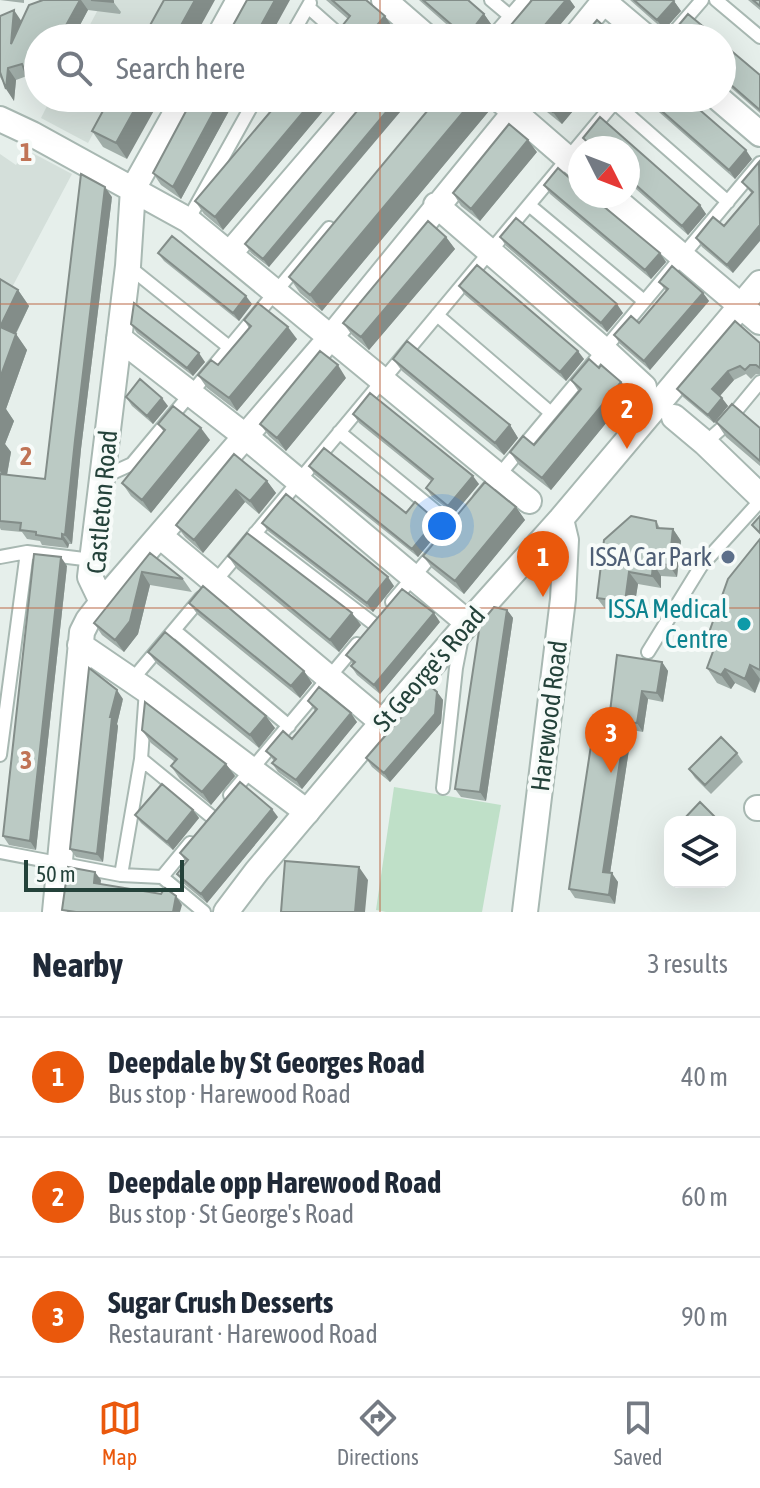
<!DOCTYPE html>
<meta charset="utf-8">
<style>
body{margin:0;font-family:"Asap Condensed",sans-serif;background:#f6f6f7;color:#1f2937}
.controls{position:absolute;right:24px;bottom:24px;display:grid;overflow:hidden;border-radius:16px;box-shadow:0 8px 32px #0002}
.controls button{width:72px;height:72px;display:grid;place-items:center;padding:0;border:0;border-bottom:2px solid #e0e1e3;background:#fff;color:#1f2937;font:40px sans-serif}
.compass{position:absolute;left:568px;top:136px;width:72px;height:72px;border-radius:50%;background:#fff;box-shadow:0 8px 32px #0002;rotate:132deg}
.scale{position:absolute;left:24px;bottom:20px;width:160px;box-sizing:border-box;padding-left:8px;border:4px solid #24423a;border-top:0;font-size:22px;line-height:28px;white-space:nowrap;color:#24423a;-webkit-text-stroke:6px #f7fbf9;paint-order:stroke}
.you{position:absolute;left:442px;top:526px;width:28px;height:28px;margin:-20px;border:6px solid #fff;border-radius:50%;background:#1a73e8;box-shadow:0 0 0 12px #1a73e833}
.badge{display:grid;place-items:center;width:52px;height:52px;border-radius:50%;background:#ea580c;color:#fff;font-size:26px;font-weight:700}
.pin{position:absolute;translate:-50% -66px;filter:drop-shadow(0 2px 4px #0008)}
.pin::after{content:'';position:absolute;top:42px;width:28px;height:24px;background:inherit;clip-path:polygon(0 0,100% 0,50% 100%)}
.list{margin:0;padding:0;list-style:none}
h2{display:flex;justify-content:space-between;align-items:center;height:104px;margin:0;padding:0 32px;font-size:34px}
h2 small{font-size:26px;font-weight:400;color:#747a83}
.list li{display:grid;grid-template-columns:52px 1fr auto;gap:24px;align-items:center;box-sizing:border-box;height:120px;padding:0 32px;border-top:2px solid #e0e1e3}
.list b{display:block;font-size:30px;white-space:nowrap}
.list p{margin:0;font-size:26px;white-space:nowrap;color:#747a83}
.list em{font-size:26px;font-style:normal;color:#747a83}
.icon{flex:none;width:44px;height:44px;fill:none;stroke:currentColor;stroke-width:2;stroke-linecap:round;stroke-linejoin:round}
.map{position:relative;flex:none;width:760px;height:912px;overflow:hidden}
.search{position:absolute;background:#fff;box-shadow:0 8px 32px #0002;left:24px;right:24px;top:24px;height:88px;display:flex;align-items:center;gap:20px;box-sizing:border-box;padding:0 28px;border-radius:44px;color:#747a83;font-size:30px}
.sheet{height:464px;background:#fff}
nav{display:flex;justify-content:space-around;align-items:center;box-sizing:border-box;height:112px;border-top:2px solid #e0e1e3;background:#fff;font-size:22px;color:#747a83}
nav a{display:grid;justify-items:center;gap:4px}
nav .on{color:#ea580c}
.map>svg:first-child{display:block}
.built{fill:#d4dfda}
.green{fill:#bfe0c8}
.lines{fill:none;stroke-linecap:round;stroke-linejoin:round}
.service-casing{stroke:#a8b8b2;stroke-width:16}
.minor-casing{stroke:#a8b8b2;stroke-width:28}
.tertiary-casing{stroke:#a8b8b2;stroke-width:28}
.service{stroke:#fff;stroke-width:12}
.minor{stroke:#fff;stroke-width:24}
.tertiary{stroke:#fff;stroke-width:24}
.wall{fill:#a1aea9}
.shaded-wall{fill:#838d89}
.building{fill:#bbcac4;stroke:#838d89;stroke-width:2}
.grid{fill:none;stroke:#c07456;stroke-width:2;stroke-opacity:0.55}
.service-dot{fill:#5c6f8a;stroke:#f7fbf9;stroke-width:3}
.culture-dot{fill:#0f9aa8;stroke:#f7fbf9;stroke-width:3}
.labels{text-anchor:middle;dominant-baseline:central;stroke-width:8;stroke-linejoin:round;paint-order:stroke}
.street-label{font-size:26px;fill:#24423a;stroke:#f7fbf9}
.service-label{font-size:26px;fill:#4e5e75;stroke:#f7fbf9;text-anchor:end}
.culture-label{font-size:26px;fill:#0d838f;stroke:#f7fbf9;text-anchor:end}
.grid-label{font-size:26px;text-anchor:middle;font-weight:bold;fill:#c07456;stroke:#f7fbf9;stroke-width:8;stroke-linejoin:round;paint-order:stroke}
</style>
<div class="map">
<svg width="760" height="912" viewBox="0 0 760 912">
<rect width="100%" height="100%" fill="#e6efeb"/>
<path class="built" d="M103,0H165L145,38H83Z
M51,98H112L88,143L41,118Z
M25,149L72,174L0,310V154L16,165Z"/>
<path class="green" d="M394,787L501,805L482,912H386L376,910Z"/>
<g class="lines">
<defs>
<path id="service" d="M491,0L510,16
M716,0L760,37
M308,7L343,38
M290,38L310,3
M491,38L524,0
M669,38L702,0
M614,102L728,202
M529,205L644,301
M188,220L256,98
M128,266L229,347
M437,315L551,413
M339,432L455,527
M705,443L722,428L760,382
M101,478L132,464L329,228
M480,498L760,163
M255,533L374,624
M0,557L27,552
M213,584L618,98
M392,602L437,549
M174,630L289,726
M648,652L701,566L760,501
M132,680L201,598
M0,755L27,552L92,560
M141,759L212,817
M443,788L456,668L462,637
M230,795L357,644
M0,852L121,875L162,877L204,912
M121,875L141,759L146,690
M162,877L190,843"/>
<path id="minor" d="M384,0L428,38
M602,0L647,38
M218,38L239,0
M574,38L605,0
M498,98L580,169
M718,98L760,134
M0,119L32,134L188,220L529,501
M611,196L760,322
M436,205L604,350L644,387
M230,253L363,98
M119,338L245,436L468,623
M674,417L705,443L760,496
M160,536L383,723
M102,602L331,337L526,98
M80,645L146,690L307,812
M757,808H760
M55,912L82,632L88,620L102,602L90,577L128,266L133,189L184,98"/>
<path id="tertiary" d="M226,912L257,871L364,744L468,623L561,519L760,283
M525,912L563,599L566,540L561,519"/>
</defs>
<use href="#service" class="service-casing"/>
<use href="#minor" class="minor-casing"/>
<use href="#tertiary" class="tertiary-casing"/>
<use href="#service" class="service"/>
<use href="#minor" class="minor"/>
<use href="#tertiary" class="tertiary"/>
</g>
<path class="wall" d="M0,0H24V3Z
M39,0H112L121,12L120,14L88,10L73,38H38V84L34,85L27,76L16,80L14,101L0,77V16L22,21L40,1Z
M326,0H366L393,28L342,31L348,19Z
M419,0H468L484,14L491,24L482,36H488L505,32L531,2L530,0H570L575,7L549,38H462Z
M630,0H673L681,11L664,30Z
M748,0H760V10Z
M722,43L760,75V113L722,80Z
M110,98L127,159L103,147L92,131Z
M193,98H236L181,199L161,185L153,173Z
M282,98H334L223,230L204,214L195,201Z
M368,98L269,267L251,253L245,244Z
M438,98H480L489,111L322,311L300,293L289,277Z
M535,98H584L562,124L542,108Z
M643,98H686L752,159L735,179Z
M600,117L700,205L706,214L688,235L628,182V148H590L583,138Z
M537,152L480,221L461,206L453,193Z
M760,163L733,273L702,247L696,238L724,226L752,194L742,182Z
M544,185L660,253L666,262L651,279L550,194Z
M112,197L81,449L72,544H69L68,548L42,545L40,541L27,539L22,532L1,530L0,528V279L18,290L29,306L16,334L27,350L6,409L14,421L5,444L11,452L7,475L45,479Z
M446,237L455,249L369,350L352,335L343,323Z
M500,237L623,313L607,332L506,246Z
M158,253L252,304L239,321L164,261Z
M659,282L703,293L709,301L650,370L620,344L614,335L639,323L666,291Z
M459,286L584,359L566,381L465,295Z
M244,320L297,339L237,411L207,388L198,375L218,365L249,328Z
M131,324L205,362L193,376L137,333Z
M760,343V374H756L751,379L746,374L734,380L720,396L728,406L714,423L683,397L677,389Z
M393,359L510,425L518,438L504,455L402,371Z
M599,368L621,382L630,394L551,490L519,465L510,452L534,445L579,392L571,380Z
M346,378L286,451L269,436L260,424Z
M126,397L168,406L153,424L132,406Z
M353,414L479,484L454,514L432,497L426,488L431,481L359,423Z
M716,422L760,428V466L726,437Z
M158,424L210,440L151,513L131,496L122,483L164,432Z
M234,454L267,481L276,493L259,514L245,502L203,553L185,537L176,525Z
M309,466L406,513L442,528L418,557L315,475Z
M516,507L525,520L464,594L432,568L423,556Z
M656,521L660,528L673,529L681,541L677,577L661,576V588L638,584L633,615L606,610L597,598Z
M262,523L394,586L373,612L268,531Z
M760,539V681L755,693L735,683L731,689L717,683L707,668L713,651L706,641Z
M150,553L183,579L192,592L150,585L138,634L124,652L102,635L94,623Z
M228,556L361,625L339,652L237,569Z
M67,566L36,850L9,845L3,836Z
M189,603L304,671L312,683L300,698L198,615Z
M507,610L513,618L486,801L461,797L455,789Z
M440,622L380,694L357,675L351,666L353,664L346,655Z
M148,652L275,728L259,748L157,664Z
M662,662L668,671L663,702L648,699L643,732L632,730L610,873L618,882L615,904L575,898L569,889L608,728Z
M437,692L443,700L441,723L390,782L372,767L366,758Z
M123,699L117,724L118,726L103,862L76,857L70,849Z
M308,701L357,722L302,789L278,772L272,763L274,761L266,751L292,739L315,711Z
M142,730L226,764L235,776L211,805L180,779L171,766L175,762L151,743Z
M737,753L743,762L711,794L695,778L689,769Z
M193,810L199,818L173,850L141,823L135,815Z
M278,817L207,903L183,883L177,874L186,862L180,853Z"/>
<path class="shaded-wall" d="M80,0H81L88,10L73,38H59Z
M195,0H215L194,38H174Z
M275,0H290L269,38H254Z
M566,0H570L575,7L549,38H534Z
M674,1L681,11L664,30L657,20Z
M14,10L22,22L11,44Z
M484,14L491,24L482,36L483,38L476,32L475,26Z
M385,16L393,28L385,38H366Z
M8,68L16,80L14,101L6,89Z
M141,98H161L127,159L116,143Z
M221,98H236L181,199L173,187Z
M315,98H334L223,230L215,217Z
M398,98H412L269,267L263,259Z
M475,98H480L489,111L322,311L310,295Z
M565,98H584L562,124L553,112Z
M528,140L537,152L480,221L471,209Z
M746,150L752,159L735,179L729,170Z
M105,187L112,197L81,449L72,544L65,535L75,440Z
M700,205L706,214L688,235L682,226Z
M760,225V241L733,273L727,265Z
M446,237L455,249L369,350L361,337Z
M660,253L666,262L651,279L645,270Z
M18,290L29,306L11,343L0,327Z
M703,293L709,301L650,370L644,361Z
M246,296L252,304L239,321L233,313Z
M617,304L623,313L607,332L601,323Z
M288,327L297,339L237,411L229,398Z
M16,334L27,350L6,409L14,421L5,444L11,452L6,480L0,471V378Z
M578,351L584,359L566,381L560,372Z
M199,353L205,362L193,376L187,368Z
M338,365L346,378L286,451L277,438Z
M728,371L734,380L718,398L712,389Z
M621,382L630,394L551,490L542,478Z
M162,398L168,406L153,424L147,416Z
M722,398L728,406L714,423L708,415Z
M510,425L518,438L504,455L495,443Z
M201,428L210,440L151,513L142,500Z
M473,476L479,484L454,514L448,506Z
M267,481L276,493L259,514L250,501Z
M236,490L245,502L203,553L194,540Z
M516,507L525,520L464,594L455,581Z
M436,520L442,528L418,557L412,549Z
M673,529L681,541L677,577L669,565Z
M62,534L69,544L68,548L62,539Z
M61,557L67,566L36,850L30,841Z
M653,563L661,576V588L652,576Z
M142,572L150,585L138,634L124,652L115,640Z
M629,572L638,584L633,615L625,602Z
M388,577L394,586L373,612L367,603Z
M507,610L513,618L486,801L480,792Z
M352,613L361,625L339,652L330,640Z
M434,613L440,622L380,694L374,685Z
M662,662L668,671L663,702L657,693Z
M750,665L760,679L755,693L745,679Z
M725,669L735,683L731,689L721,675Z
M304,671L312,683L300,698L291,686Z
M117,690L123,699L117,724L118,726L103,862L97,854L110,717Z
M642,691L648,699L643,732L637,723Z
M437,692L443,700L441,723L390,782L384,773Z
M351,713L357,722L302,789L296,780Z
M266,716L275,728L259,748L250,735Z
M626,722L632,730L609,880L603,872Z
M226,764L235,776L211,805L202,792Z
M272,809L278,817L207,903L201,894Z
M193,810L199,818L173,850L167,842Z
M359,867L368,880L365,912H355Z
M95,872L101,880L100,892L94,883Z
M612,873L618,882L615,904L609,895Z
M176,896L182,905L180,912H173Z"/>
<path class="building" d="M43,0H80L59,38H38V69L26,74L22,64L8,68L6,89L0,72V16L14,10L11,44L29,5Z
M91,0H112L113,1V2Z
M164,0H195L174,38H143Z
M247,0H275L254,38H226Z
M332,0H366L385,16L366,38H332L335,35L342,31L343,25L350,16Z
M423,0H468L484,14L475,26L476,32L479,35L488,36L498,26L505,32L532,0H566L534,38H467Z
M634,0H673L674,1L657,20Z
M753,0H760V6Z
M688,14L717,38H677L672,33Z
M597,20L616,37L615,38H582Z
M722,43L760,75V110L722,77Z
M110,98H141L116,143L92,131Z
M193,98H221L173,187L153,173Z
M282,98H315L215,217L195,201Z
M368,98H398L263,259L245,244Z
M438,98H475L310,295L289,277Z
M536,98H565L553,112Z
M647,98H686L746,150L729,170Z
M600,117L700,205L682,226L628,178V148H594L583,138Z
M509,124L528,140L471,209L453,193Z
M759,162L760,225L727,265L696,238L713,217L724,226L753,192L742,182Z
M558,168L580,187V196H591L660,253L645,270L544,185Z
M81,174L105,187L75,440L65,535L62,534V539L36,535V532L20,530L21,523L0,521V474L45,479Z
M516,218L617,304L601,323L500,237Z
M428,221L446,237L361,337L343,323Z
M172,236L246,296L233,313L158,253Z
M477,265L578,351L560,372L459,286Z
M672,266L703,293L644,361L614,335L631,316L639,323L668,289L659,282Z
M0,279L18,290L0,327Z
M134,303L199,353L187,368L131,324Z
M258,303L288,327L229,398L198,375L211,360L218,365L251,326L244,320Z
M735,321L760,343V368L756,365H750L745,370L740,366L728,371L712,389L722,398L708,415L677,389Z
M0,327L16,334L0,378Z
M407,341L510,425L495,443L393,359Z
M320,351L338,365L277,438L260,424Z
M589,359L599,368L601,365L621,382L542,478L510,452L523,436L534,445L581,389L571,380Z
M140,379L162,398L147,416L126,397Z
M370,393L473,476L448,506L426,488L433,479L353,414Z
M732,404L760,428V461L716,422Z
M173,406L201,428L142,500L122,483L165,430L158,424Z
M324,448L406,513L415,502L436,520L412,549L309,466Z
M234,454L267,481L250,501L236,490L194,540L176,525Z
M485,482L516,507L455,581L423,556Z
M286,494L388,577L367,603L262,523Z
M631,516L656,521L657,528L673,529L669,565L653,563L652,576L629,572L625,602L597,598L604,540Z
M760,516V533L752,525Z
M247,533L352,613L330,640L228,556Z
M760,539V670L750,665L745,679L725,669L721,675L707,668L715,646L706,641L728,579Z
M150,553L183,579L142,572L130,621L115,640L94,623Z
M34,554L61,557L30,841L3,836Z
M203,586L304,671L291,686L189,603Z
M402,589L434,613L374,685L351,666L355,662L346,655Z
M494,607L507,610L480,792L455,789L480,624Z
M165,632L266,716L250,735L148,652Z
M617,655L662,662L657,693L642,691L637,723L626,722L603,872L612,873L609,895L569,889L594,726L608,728Z
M89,668L117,690L110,717H112L97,854L70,849Z
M429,685L437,692L435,714L384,773L366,758Z
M319,687L351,713L296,780L272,763L276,759L266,751L283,731L292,739L317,709L308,701Z
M145,702L226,764L202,792L171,766L177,759L142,730Z
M721,737L737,753L705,785L689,769Z
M240,782L272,809L201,894L177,874L188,860L180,853Z
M162,784L193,810L167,842L135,815Z
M700,802L720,822H683L682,821Z
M285,861L359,867L355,912H281Z
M68,867L95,872L94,883L161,894L165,888L176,896L173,912H76L62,910Z"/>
<path class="grid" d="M380,0V38M380,98V912M0,304H760M0,608H760"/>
<circle class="service-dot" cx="728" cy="557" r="8"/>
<circle class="culture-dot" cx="744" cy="624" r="8"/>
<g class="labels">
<g class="street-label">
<text transform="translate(102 502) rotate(-85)">Castleton Road</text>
<text transform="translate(429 669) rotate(-49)">St George's Road</text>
<text transform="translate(549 716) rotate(-83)">Harewood Road</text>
</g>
<g class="service-label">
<text x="712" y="557">ISSA Car Park</text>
</g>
<g class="culture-label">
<text x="728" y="609">ISSA Medical<tspan x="728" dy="30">Centre</tspan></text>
</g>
</g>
<g class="grid-label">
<text x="26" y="161">1</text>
<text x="26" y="465">2</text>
<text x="26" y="769">3</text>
</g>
</svg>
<div class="controls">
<button><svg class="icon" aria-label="layers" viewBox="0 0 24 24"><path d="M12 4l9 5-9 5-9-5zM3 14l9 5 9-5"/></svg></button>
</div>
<svg class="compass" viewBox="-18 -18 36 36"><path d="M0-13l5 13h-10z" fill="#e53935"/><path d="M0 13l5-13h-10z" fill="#747a83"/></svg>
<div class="scale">50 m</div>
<div class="you"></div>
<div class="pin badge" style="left:543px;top:597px">1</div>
<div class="pin badge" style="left:627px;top:449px">2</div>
<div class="pin badge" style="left:611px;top:773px">3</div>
<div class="search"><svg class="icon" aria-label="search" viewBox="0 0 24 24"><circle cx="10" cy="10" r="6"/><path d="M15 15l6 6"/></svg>Search here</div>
</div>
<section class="sheet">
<h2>Nearby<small>3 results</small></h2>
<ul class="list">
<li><span class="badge">1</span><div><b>Deepdale by St Georges Road</b><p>Bus stop · Harewood Road</p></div><em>40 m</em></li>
<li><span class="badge">2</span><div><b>Deepdale opp Harewood Road</b><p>Bus stop · St George's Road</p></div><em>60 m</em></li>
<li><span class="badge">3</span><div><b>Sugar Crush Desserts</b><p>Restaurant · Harewood Road</p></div><em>90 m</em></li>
</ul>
</section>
<nav>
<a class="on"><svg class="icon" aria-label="map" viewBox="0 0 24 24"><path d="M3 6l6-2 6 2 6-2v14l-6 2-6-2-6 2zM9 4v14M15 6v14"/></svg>Map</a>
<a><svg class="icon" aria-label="directions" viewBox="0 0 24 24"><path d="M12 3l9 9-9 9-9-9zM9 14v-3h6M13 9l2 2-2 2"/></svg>Directions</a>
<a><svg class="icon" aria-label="saved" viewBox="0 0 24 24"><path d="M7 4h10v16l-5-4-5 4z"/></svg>Saved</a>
</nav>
